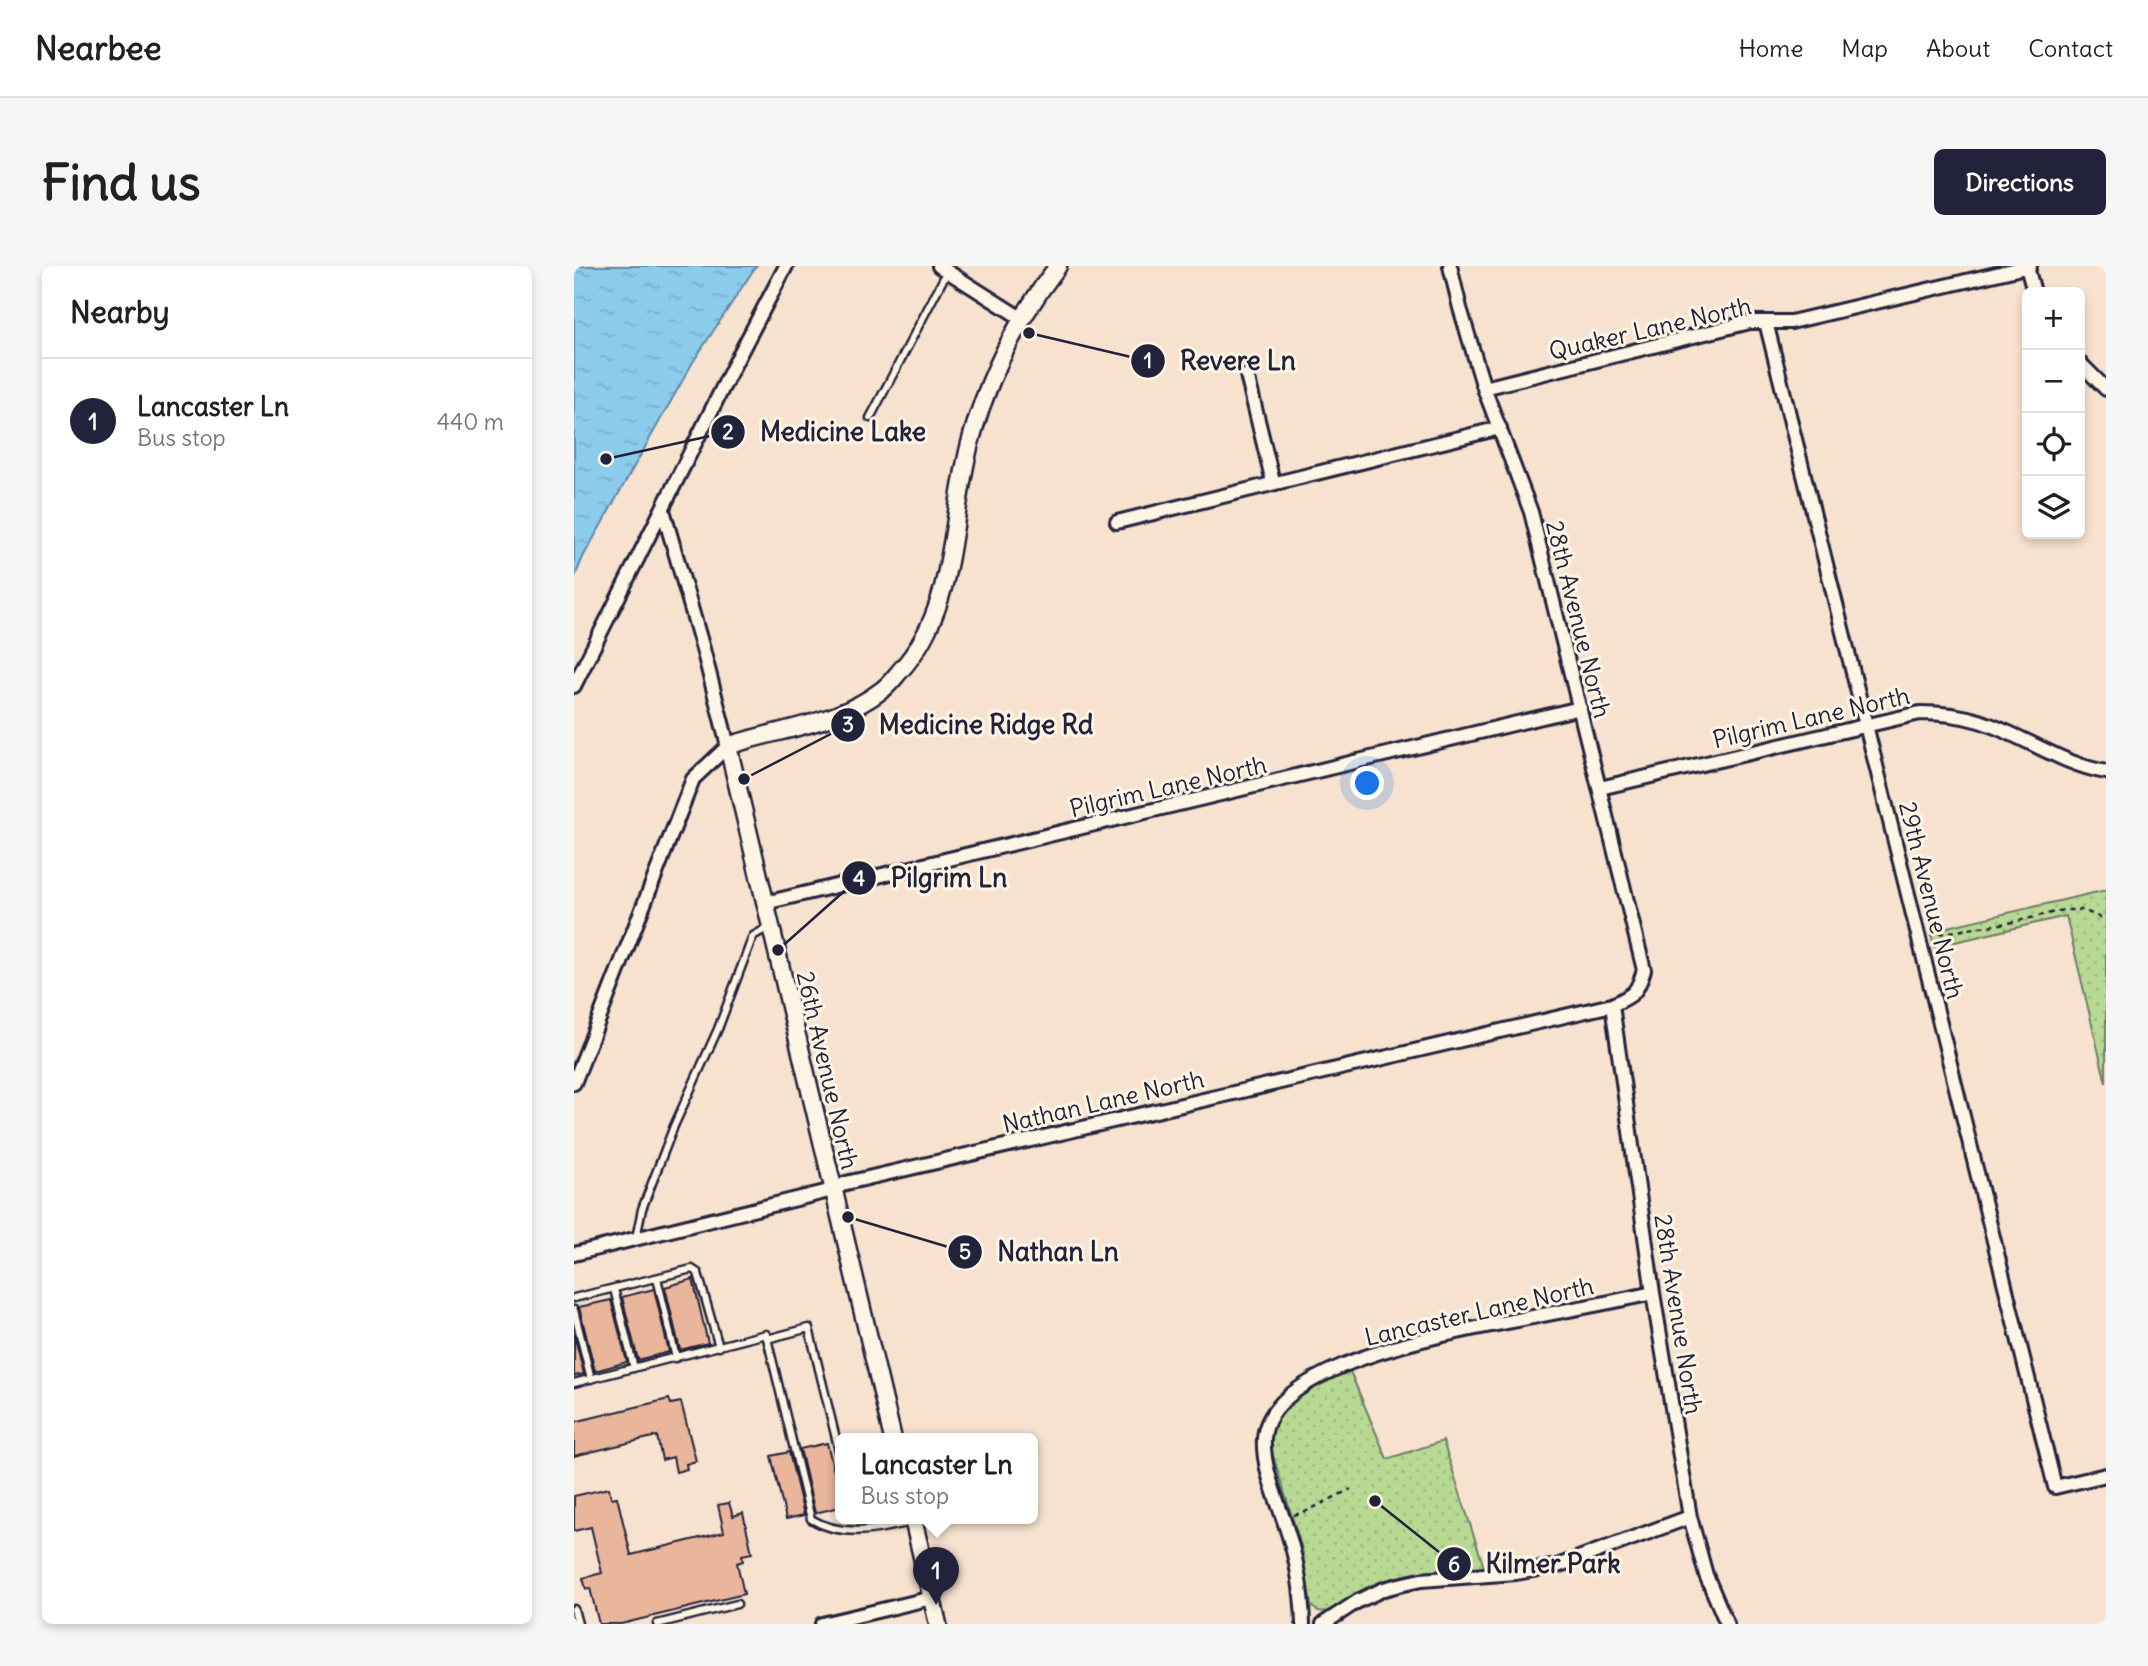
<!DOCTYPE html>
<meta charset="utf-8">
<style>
body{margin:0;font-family:Delius,sans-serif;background:#f6f6f6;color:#202124}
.controls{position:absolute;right:21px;top:21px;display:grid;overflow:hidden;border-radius:10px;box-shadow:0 4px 10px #0003}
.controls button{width:63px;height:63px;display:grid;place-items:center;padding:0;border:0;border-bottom:2px solid #e0e0e0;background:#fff;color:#202124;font:35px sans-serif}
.you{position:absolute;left:794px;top:518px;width:24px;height:24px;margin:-18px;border:5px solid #fff;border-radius:50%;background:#1a73e8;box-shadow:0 0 0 10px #1a73e833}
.badge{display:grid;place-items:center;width:46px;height:46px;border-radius:50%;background:#22223b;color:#fff;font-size:23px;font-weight:700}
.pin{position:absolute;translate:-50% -58px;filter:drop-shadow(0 2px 4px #0008)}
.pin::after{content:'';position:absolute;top:37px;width:24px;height:21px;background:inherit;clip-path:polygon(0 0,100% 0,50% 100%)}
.popup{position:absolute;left:261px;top:1167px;width:203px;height:91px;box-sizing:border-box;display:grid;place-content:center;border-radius:10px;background:#fff;filter:drop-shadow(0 2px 5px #0005);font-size:23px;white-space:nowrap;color:#757577}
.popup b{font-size:26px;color:#202124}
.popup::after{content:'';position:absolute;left:50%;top:100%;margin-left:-14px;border:14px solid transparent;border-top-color:#fff}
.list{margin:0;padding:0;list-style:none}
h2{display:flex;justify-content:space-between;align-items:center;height:91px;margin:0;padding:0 28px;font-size:30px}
h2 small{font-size:23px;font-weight:400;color:#757577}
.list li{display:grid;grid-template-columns:46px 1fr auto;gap:21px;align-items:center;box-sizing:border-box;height:126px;padding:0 28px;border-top:2px solid #e0e0e0}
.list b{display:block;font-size:26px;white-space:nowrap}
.list p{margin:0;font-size:23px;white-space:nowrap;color:#757577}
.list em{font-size:23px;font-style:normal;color:#757577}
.icon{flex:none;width:38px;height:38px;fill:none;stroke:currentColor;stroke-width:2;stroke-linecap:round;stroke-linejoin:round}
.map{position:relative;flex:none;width:1532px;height:1358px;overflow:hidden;border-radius:10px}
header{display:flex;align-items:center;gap:42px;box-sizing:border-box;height:98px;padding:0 35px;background:#fff;border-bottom:2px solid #e0e0e0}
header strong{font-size:33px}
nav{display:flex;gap:38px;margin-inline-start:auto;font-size:24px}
.intro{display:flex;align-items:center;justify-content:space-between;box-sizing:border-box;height:168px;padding:0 42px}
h1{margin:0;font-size:49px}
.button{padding:18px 32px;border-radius:10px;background:#22223b;color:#fff;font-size:24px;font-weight:700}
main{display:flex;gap:42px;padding:0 42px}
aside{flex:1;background:#fff;border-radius:10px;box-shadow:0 4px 10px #0003}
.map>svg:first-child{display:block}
.park{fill:url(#park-dots);stroke:#6d7e67;stroke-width:2}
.water{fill:url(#water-ripples);stroke:#6187a5;stroke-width:2}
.building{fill:#e9b59b;stroke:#22223b;stroke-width:2}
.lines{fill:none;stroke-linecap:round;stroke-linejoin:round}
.service-casing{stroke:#22223b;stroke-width:11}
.minor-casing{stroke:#22223b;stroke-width:18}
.tertiary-casing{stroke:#22223b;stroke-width:21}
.path{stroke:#22223b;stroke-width:2.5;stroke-dasharray:5 5;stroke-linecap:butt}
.service{stroke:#fcf5e5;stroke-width:6}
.minor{stroke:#fcf5e5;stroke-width:12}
.tertiary{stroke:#fcf5e5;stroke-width:16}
.labels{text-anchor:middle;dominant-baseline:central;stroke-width:6;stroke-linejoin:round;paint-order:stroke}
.street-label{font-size:24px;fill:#22223b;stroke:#fcf5e5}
.leader{fill:none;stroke:#22223b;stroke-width:2.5}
.callout-dot{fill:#22223b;stroke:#fcf5e5;stroke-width:2.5}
.mark-label{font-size:21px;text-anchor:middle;font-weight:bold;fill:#fff}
.callout-label{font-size:26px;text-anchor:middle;font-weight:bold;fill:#22223b;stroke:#fcf5e5;stroke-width:6;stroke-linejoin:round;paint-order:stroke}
</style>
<header>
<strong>Nearbee</strong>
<nav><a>Home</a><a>Map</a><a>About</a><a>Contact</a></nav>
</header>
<div class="intro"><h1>Find us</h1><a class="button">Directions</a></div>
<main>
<aside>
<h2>Nearby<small></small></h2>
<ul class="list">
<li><span class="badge">1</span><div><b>Lancaster Ln</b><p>Bus stop</p></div><em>440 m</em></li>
</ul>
</aside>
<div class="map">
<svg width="1532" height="1358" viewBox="0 0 1532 1358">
<defs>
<pattern id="park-dots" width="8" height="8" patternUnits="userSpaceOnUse" patternTransform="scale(1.75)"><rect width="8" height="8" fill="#b8d993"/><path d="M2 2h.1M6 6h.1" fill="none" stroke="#9eba80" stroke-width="1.8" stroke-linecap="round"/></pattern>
<pattern id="water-ripples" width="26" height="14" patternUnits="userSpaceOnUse" patternTransform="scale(1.75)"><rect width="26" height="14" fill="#8bcbec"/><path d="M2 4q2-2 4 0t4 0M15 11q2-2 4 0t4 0" fill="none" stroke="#78aecb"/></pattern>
</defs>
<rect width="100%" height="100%" fill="#f6e2cf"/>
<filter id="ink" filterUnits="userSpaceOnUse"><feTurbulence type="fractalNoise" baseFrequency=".0143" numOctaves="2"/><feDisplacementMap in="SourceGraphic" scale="14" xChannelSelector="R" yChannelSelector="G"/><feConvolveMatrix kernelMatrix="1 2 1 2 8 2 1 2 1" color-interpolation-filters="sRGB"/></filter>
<g filter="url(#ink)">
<path class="park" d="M1532,624V817L1492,650L1360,681L1356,665Z
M775,1103L813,1193L869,1175L910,1301C872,1304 834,1304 798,1319C783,1326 770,1336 756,1344C748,1347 744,1346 737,1340L728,1283L698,1186C698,1181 697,1175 698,1170C705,1135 746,1115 775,1103Z"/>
<path class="water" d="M0,0H182L119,96L9,291L0,313Z"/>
<path class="building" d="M119,1013L134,1077L106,1084L91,1021Z
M80,1023L95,1086L64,1094L48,1031Z
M37,1034L53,1096L21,1105L5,1041Z
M0,1068L10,1108L0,1110Z
M95,1133L97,1138L107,1136L122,1195L112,1198L113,1203L102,1206L99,1191L88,1194L83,1170L0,1190V1156Z
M253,1177L266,1230V1241L241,1247L226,1183Z
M215,1186L230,1249L212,1253L197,1190Z
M35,1222L37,1232L43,1231L57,1289L150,1266L144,1239L155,1237L159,1250L169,1247L178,1287L168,1289L169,1295L163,1297L170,1328L47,1358H25L16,1322L12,1323L9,1312L28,1307L17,1261L0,1265V1230Z"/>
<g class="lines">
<defs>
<path id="service" d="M296,152L373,6
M62,972L68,943L100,860L144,763L179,670L195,661
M83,1012L102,1092
M40,1023L60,1102
M0,1032L118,1003L124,1007L145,1081
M0,1044L17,1113
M193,1073L235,1062L266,1189
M0,1117L192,1068L237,1253C268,1272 304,1264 337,1256
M0,1343L4,1358
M83,1358L163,1338"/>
<path id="minor" d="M365,0L447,52
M1453,1L1460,26
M1192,56L1481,1221L1532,1209
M1506,97L1532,123
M673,109L699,216
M910,122L1176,56H1217L1456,0
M543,256L926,162
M0,420L159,101L212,0
M1026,522L1346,447C1366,447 1386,449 1405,455C1449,469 1486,498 1532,506
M191,637L1006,442
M1038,739L1079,1027L1116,1251L1132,1309L1153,1358
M0,817L119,513L154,480L129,383L89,244
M0,988L259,924L272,917L1038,739C1060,729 1063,727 1070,704L957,246L910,122L886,42L876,0
M248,1358L358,1332
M729,1358C728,1326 723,1294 713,1264C704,1235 688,1202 690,1172C696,1094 898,1063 959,1051C999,1043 1039,1036 1079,1027
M749,1358L784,1335L810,1323L825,1319L847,1314L942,1307L983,1300L1116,1251"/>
<path id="tertiary" d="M319,1173L154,480C206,462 263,459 308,424C315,419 320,412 326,405C385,340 375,249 398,170C416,106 444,52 484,0
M339,1253L364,1358"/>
</defs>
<use href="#service" class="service-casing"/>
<use href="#minor" class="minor-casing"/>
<use href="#tertiary" class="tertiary-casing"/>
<path class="path" d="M1356,669L1440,656L1489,644H1509L1532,654
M720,1249L731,1246L777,1223"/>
<use href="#service" class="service"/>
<use href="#minor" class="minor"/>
<use href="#tertiary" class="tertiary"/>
</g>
</g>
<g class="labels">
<g class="street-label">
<text transform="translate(1076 62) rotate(-13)">Quaker Lane North</text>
<text transform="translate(1005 353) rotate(76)">28th Avenue North</text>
<text transform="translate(1237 451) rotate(-13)">Pilgrim Lane North</text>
<text transform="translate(594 520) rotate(-13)">Pilgrim Lane North</text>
<text transform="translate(1358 634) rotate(76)">29th Avenue North</text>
<text transform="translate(254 804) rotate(77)">26th Avenue North</text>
<text transform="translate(529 835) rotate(-13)">Nathan Lane North</text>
<text transform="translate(905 1045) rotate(-13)">Lancaster Lane North</text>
<text transform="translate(1105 1048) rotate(81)">28th Avenue North</text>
</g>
</g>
<path class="leader" d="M455 67L574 95M32 193L154 166M170 513L274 459M204 684L285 612M274 951L391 986M801 1235L880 1298"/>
<g class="callout-dot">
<circle cx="455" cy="67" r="7"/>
<circle cx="32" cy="193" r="7"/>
<circle cx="170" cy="513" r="7"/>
<circle cx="204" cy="684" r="7"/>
<circle cx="274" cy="951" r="7"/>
<circle cx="801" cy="1235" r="7"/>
<circle cx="574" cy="95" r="18"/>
<circle cx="154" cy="166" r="18"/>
<circle cx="274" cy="459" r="18"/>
<circle cx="285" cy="612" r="18"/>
<circle cx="391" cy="986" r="18"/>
<circle cx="880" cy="1298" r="18"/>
</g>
<g class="mark-label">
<text x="574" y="102">1</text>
<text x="154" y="173">2</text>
<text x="274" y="466">3</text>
<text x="285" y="620">4</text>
<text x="391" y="993">5</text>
<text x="880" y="1306">6</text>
</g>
<g class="callout-label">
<text x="664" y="104">Revere Ln</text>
<text x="269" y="175">Medicine Lake</text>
<text x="412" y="468">Medicine Ridge Rd</text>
<text x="375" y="621">Pilgrim Ln</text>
<text x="484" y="995">Nathan Ln</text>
<text x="979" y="1307">Kilmer Park</text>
</g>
</svg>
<div class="controls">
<button>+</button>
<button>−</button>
<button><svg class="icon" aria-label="locate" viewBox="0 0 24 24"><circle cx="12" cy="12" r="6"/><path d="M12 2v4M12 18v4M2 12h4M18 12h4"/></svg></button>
<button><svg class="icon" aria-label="layers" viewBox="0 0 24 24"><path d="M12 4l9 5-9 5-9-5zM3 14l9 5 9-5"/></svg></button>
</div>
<div class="you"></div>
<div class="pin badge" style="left:362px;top:1339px">1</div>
<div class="popup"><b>Lancaster Ln</b>Bus stop</div>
</div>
</main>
